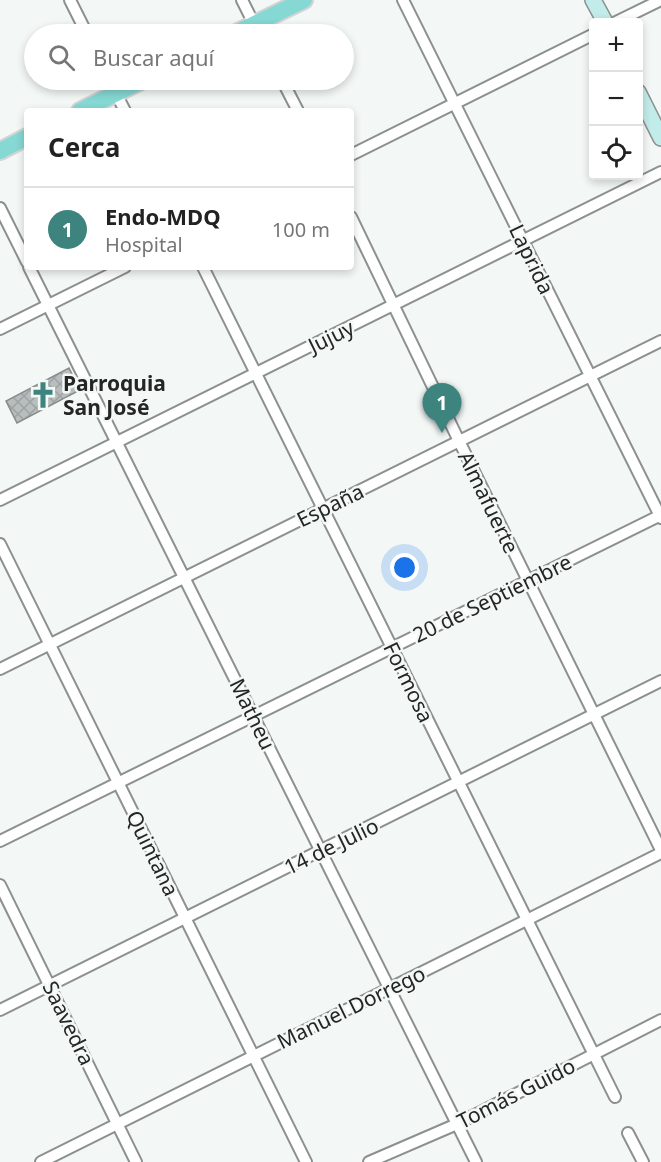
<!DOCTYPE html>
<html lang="es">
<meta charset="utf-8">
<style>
body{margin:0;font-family:"Noto Sans",sans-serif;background:#f2f2f2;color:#222}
.controls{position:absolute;right:18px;top:18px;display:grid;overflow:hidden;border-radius:6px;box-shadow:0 3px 9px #0003}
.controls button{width:54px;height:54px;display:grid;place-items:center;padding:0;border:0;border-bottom:2px solid #e0e0e0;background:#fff;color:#222;font:30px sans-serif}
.you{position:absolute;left:405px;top:568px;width:21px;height:21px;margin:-15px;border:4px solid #fff;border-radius:50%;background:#1a73e8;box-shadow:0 0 0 9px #1a73e833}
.badge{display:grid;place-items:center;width:39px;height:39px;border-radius:50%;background:#3d847f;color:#fff;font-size:20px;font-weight:700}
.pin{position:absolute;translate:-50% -50px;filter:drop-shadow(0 2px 3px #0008)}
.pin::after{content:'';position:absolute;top:32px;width:21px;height:18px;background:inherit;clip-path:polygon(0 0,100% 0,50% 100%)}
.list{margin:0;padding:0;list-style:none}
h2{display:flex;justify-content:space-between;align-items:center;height:78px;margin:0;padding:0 24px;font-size:26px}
h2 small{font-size:20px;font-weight:400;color:#767676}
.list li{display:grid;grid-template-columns:39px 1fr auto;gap:18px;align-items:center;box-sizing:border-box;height:84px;padding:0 24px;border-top:2px solid #e0e0e0}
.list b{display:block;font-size:22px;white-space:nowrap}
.list p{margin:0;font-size:20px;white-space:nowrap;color:#767676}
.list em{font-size:20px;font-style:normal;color:#767676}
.icon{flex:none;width:33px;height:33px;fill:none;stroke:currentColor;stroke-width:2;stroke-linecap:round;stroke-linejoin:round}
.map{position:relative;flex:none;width:661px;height:1162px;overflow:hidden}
.search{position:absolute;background:#fff;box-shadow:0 3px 9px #0003;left:24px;top:24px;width:330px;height:66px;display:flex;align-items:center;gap:15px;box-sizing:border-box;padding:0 21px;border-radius:33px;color:#767676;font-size:22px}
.panel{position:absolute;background:#fff;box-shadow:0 3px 9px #0003;left:24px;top:108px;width:330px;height:162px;border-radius:6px}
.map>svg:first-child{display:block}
.building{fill:url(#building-cross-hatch);stroke:#888d8c;stroke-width:1.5}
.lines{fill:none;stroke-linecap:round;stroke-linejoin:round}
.street-casing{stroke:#8c9190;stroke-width:14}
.secondary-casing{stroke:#8c9190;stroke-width:18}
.primary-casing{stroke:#d3d4d4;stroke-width:20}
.street{stroke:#fff;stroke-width:10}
.secondary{stroke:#c2ece9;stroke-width:15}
.primary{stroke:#85d8d3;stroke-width:16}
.labels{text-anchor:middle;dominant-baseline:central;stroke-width:5;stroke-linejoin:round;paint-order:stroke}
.street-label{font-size:21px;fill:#242626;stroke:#f3f8f7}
.poi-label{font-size:21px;font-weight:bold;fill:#242626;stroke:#f3f8f7;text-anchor:start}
</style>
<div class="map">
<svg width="661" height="1162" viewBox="0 0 661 1162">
<defs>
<pattern id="building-cross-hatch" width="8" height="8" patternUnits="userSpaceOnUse" patternTransform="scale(1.5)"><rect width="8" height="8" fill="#b8bdbd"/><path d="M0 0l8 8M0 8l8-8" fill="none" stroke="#9ea2a2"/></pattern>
</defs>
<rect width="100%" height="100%" fill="#f3f8f7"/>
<path class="building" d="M69,368L80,390L17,423L6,401Z"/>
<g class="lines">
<defs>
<path id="street" d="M70,0L87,34
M242,0L259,34
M403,0L661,518
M616,22L661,0
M109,80L125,111
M282,80L298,111
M351,155L594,34
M0,208L27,262
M351,217L459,441L661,850
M29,267L476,1162
M203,267L615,1097
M0,329L125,267
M0,500L661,172
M0,544L306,1162
M0,669L661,341
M0,841L661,515
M0,885L136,1162
M0,1010L661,681
M628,1133L643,1162
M41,1162L661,853
M369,1162L457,1124L661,1020"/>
<path id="secondary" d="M593,0L605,22
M638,92L661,138"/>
<path id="primary" d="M234,34L304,0
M80,111L143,80
M0,151L27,137"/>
</defs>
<use href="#street" class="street-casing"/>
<use href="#secondary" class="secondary-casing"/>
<use href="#primary" class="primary-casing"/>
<use href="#street" class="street"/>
<use href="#secondary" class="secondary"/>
<use href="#primary" class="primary"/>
</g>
<defs>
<symbol id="church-bare" viewBox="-9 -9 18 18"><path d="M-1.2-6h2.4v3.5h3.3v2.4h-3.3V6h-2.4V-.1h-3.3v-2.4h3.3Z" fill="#3d847f" stroke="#f3f8f7" stroke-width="2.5" paint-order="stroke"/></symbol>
</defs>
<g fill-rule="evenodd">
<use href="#church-bare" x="24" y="376" width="38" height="38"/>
</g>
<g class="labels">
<g class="street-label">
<text transform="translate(532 259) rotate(64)">Laprida</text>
<text transform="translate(331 336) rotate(-26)">Jujuy</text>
<text transform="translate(489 502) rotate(64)">Almafuerte</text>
<text transform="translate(330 505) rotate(-26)">España</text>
<text transform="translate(492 598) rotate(-26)">20 de Septiembre</text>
<text transform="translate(409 682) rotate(64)">Formosa</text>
<text transform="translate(253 714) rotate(64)">Matheu</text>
<text transform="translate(331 846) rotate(-26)">14 de Julio</text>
<text transform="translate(153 853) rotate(64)">Quintana</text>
<text transform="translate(351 1007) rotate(-26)">Manuel Dorrego</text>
<text transform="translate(69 1023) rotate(64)">Saavedra</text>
<text transform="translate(516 1093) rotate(-27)">Tomás Guido</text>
</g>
<g class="poi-label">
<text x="63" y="383">Parroquia<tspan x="63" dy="24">San José</tspan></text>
</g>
</g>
</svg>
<div class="controls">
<button>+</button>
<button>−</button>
<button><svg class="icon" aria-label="locate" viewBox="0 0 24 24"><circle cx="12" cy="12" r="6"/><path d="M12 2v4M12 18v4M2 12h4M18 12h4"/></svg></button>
</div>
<div class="you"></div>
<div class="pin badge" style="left:442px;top:433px">1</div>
<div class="search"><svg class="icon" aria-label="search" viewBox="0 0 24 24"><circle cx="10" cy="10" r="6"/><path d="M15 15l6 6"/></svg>Buscar aquí</div>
<section class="panel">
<h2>Cerca<small></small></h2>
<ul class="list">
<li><span class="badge">1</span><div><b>Endo-MDQ</b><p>Hospital</p></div><em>100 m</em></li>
</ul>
</section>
</div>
